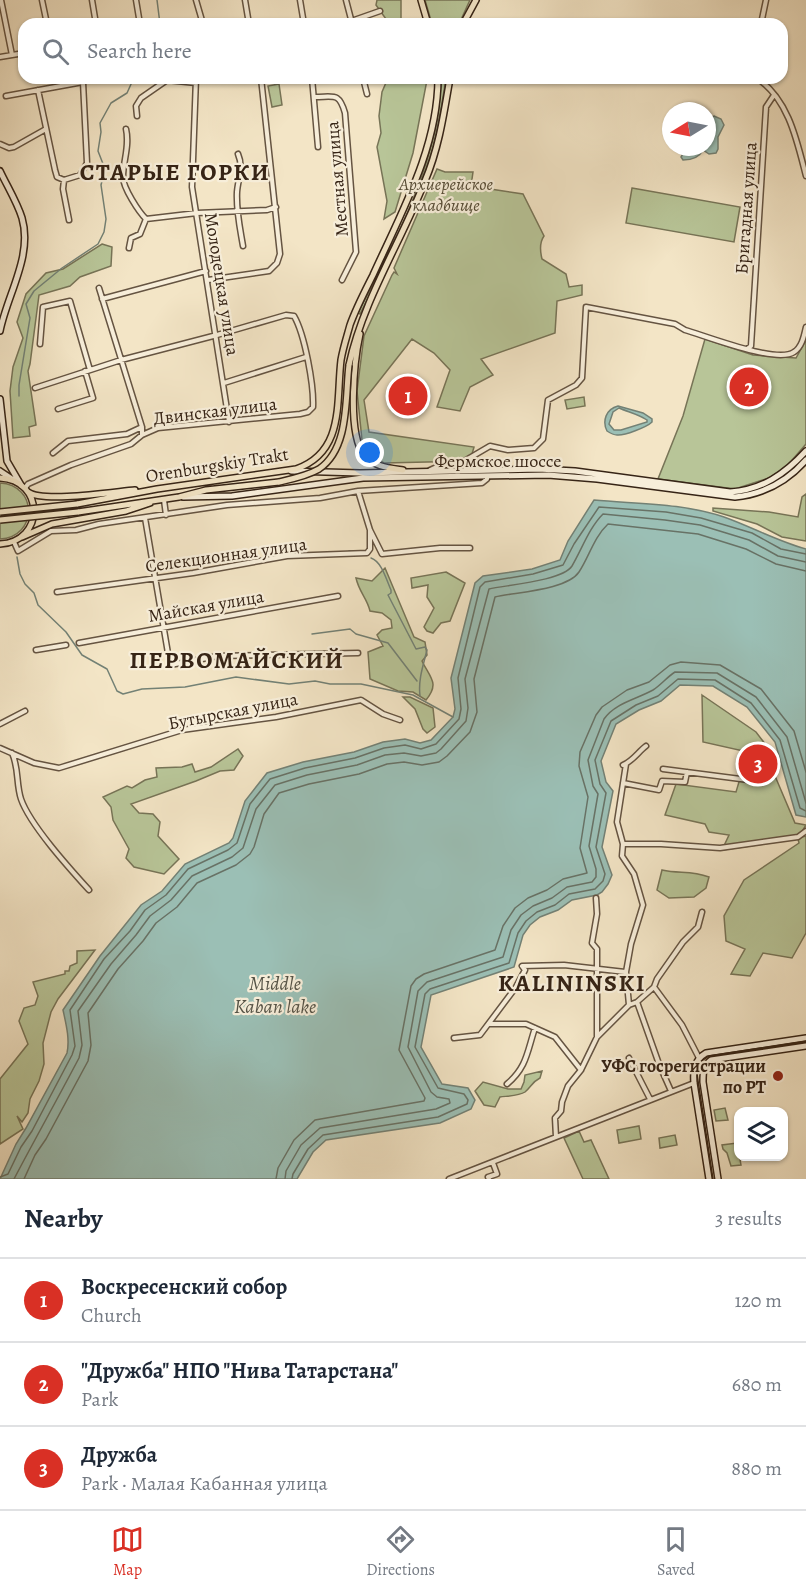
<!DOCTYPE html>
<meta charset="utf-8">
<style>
body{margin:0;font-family:Alegreya,serif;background:#f6f6f7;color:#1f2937}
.controls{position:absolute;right:18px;bottom:18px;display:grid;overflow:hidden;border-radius:12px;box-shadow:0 2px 4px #0004}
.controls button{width:54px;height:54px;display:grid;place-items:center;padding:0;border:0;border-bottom:2px solid #e0e1e3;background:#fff;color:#1f2937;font:30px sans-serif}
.compass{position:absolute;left:662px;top:102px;width:54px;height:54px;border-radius:50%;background:#fff;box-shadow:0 2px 4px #0004;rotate:260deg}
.you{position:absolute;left:370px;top:453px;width:21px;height:21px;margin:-15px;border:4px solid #fff;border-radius:50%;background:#1a73e8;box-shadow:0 0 0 9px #1a73e833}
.badge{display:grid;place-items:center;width:39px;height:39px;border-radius:50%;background:#d93025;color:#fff;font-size:20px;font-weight:700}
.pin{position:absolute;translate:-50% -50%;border:3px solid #fff;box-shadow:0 2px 6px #0006}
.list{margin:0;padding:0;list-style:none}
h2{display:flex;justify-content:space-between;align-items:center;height:78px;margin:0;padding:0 24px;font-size:26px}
h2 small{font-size:20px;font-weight:400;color:#747a83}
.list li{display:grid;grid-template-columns:39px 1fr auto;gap:18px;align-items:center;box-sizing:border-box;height:84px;padding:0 24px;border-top:2px solid #e0e1e3}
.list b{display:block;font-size:22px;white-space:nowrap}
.list p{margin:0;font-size:20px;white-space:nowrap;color:#747a83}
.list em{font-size:20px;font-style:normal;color:#747a83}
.icon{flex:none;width:33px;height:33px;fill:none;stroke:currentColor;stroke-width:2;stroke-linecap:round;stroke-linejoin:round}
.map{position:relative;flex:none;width:806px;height:1179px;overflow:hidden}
.search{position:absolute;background:#fff;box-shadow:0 2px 4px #0004;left:18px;right:18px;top:18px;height:66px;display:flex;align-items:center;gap:15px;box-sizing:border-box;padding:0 21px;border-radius:18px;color:#747a83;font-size:22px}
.sheet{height:330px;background:#fff}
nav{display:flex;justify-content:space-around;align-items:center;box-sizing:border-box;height:84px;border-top:2px solid #e0e1e3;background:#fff;font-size:16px;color:#747a83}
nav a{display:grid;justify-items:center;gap:3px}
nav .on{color:#d93025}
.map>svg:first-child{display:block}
.green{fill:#b8c598;stroke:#777457;stroke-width:1.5}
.water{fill:#9bbfb5;stroke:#738175;stroke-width:1.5;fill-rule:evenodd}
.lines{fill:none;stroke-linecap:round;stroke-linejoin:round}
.shore{stroke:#687266;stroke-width:1.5}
.stream{stroke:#738175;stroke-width:1.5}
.street-casing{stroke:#655442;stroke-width:7}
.secondary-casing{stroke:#362416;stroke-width:8}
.primary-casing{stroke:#362416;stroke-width:8}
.street{stroke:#f7eeda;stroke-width:4}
.secondary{stroke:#f7eeda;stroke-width:5}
.primary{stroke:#f3e5c6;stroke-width:5}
.tram{stroke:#362416;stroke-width:1.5}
.primary-bridge-casing{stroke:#362416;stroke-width:8;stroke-linecap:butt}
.primary-bridge{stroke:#f3e5c6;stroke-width:5}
.poi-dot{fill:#8f2418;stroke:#f7eeda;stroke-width:2}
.labels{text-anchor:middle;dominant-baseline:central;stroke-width:4.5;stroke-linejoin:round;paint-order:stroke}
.street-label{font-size:18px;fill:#362416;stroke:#f7eeda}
.park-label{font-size:18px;font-style:italic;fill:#564c36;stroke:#f7eeda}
.poi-label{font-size:18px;font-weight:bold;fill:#362416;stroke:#f7eeda;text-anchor:end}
.water-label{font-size:20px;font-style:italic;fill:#545246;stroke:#f7eeda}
.district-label{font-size:24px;font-weight:bold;letter-spacing:1.5px;fill:#362416;stroke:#f7eeda}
</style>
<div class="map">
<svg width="806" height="1179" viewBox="0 0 806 1179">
<rect width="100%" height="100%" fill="#f3e5c6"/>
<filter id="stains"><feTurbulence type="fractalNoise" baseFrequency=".00333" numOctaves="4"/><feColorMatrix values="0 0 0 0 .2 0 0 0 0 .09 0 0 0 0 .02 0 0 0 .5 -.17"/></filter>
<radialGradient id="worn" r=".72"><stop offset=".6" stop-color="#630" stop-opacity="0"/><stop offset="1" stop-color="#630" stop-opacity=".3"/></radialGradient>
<path class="green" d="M377,0H401V24H386V19L376,5Z
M425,0H470L459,24H432Z
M388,78H427V80L413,153L395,212L384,219L387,201L377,147L381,133L379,116L382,92Z
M441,78H446C442,103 438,130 431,154C414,210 386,262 360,314L358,313C395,241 440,161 441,78Z
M279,84L282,105L272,107L268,86Z
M437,169L445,172H473L471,186L523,194L544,236C539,243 540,251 542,259L566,274L569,287L582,285V295L557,301L555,333L481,359L493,375L470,387L460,411L437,407L450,370L434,353L412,339L364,400L369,432L474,447L470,461L384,463L367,450L362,440L357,391L364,336L392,275L394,272L397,274L394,268Z
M632,188L740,207L734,242L626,223Z
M102,244L112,247L111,266L80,277L70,286L39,295L30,364L28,371L36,425L29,427L30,436L13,438L10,391L13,367L23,338L17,322L26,294L46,273L63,269Z
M705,339L753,355L796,358L806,340V444L787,466L769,478L735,489L658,479L683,416Z
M584,397L585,406L567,409L565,400Z
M0,483C38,485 38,537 0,539Z
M806,494V541L782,537L757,524L713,511V508L769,512L798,517L802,497Z
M385,568L414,637L425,642L427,655L422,661C430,678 440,683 426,700L413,692L398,691L370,679L368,652L383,646L377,635L382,630L392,628L391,620L382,613L370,611C367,598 359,592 356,578L372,581Z
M446,572L465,583L450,621L441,623L433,633L427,631L424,627L434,608L427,597L428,585L412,588L411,578Z
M702,695L756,732L766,745L775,776L795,823L806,825L798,838L806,836V933L792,958L763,953L750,976L731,974L745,949L726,941L724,916L744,880L799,843L798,839L722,850L729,835L709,832L705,824L665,815L676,784L736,792L748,752L703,742Z
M403,697H410L433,708L435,727L427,733L423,729L415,709Z
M238,749L243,756L234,770L220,771L196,781L131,804L139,813L153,814L160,822L158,836L179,859L164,874L134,867L126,858L129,849L113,820L111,807L103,797L127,786L132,788L145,780L157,777L156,768L182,767L192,764L195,772L211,767Z
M662,870C680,874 690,870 709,877L706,888L694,897L669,898L657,890Z
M95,950L58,999L51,1012L43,1043L44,1064L39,1081L30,1099L28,1113L22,1122L17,1116L23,1129L0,1144V1079L28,1044L19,1021L24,1008L35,1005L38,996L33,982L65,974V971H69L70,966L77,963V951Z
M542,1071L540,1078C532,1082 531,1087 525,1092C519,1096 507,1096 500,1097L495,1107L484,1105L475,1091L483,1082L508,1089H521L524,1082L525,1075Z
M725,1108L728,1120L716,1121L714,1110Z
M639,1126L641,1139L619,1143L617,1130Z
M579,1131L584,1142L591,1140L609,1179H583L564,1138Z
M675,1135L677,1145L660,1148L659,1138Z
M737,1143L741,1165L731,1166L727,1153L723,1149L722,1145Z"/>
<path class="water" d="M714,116L721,119L724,125L718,137V149L716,153L709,154L703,150C699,158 692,160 683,160L681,157L687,147H707V119Z
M618,406L643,413L652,419V422C647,427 624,436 617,435C613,435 610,433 607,431C602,421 606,409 618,406ZM619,408C628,412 638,414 647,420V422L621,430H614L609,424L613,412Z
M594,500C636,504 683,503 724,517C752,527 777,541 806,549V817L796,815L775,742L747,707L713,686L680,685L661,701L639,710L616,724L601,761L606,782L613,791L602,847L612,875L608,884L602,892L597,895L572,900L558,910L540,917L530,925L523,935L514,967L431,995L421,1047L442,1084L468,1088L475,1100L471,1109L440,1123L326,1140L313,1152L297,1179H0L16,1144L26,1128L67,1053C70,1039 66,1024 63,1010L100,956L141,905L162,891L185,864L229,843L233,838L245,801L267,773L303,762L354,752L383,742L405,739L420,743L431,740L453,717L455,709L451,678L475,583L483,576L532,569L560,560L568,541Z"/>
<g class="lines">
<path class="shore" d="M0,1177L8,1174L21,1147L32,1131L72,1055L75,1046L70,1010L104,959L130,931L145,910L166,895L188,869L228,850L237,843L250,804L270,779L305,768L355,758L384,748L405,745L421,749L436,744L459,719L461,709L458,678L480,587L485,582L533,574L563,565L574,544L599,507L666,512L701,518L752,533L781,549L806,554
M14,1179C35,1139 58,1098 79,1058L82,1045L78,1011L111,964L136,935L150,916L171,900L192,876L232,857L243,848L256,809L275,785L307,775L357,765L385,755L404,753L421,756L436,753L441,749L466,721L468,708L465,679L489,589C506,585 562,581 572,566C582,549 589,528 603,514L665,520L700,525L749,540L778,556L806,562
M24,1179L35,1155L46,1139L88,1061L91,1045L88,1013L118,969L143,941L156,923L177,907L197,883L236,865L250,854L254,847L264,814L279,793L309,784L359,774L387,764L404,762L422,765L439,762L447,756L470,732L477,712L474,679L495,597C516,592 567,590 579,572C589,557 594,537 608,524L698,534L746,549L776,564L806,571
M276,1179L278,1168L294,1140L315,1120L424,1101L425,1098L399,1050L411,986L416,979L424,974L495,950L503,926L515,908L528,898L547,890L563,879L587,873L580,848L588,797L579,766L580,752L596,715L602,707L627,690L649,682L670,665L681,662L720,665L761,689L794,731L806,772
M285,1179L286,1171L301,1145L320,1128L436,1109L450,1103L449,1099L437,1097L431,1092L408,1047L418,991L427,982L503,957L511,930L521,915L533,906L552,898L567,887L592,882L596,877V869L589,846L598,794L593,786L588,760L604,719C615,703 637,699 653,690C661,685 667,677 675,672L717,673L756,697L787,737L806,803
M292,1179L293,1174L308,1149L323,1135L438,1117L467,1104L468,1100L464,1094L438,1088L415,1047L425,994L430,989L509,963L518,933L526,921L537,912L555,905L569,894L595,889L603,881L605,874L596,847L606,793L600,784L595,760L611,721L636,705L658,696L678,679L715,680L751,703L780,740L800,808L806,811"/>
<path class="stream" d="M157,0L160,24
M19,396V385L30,318L26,304L34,291L62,268L98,244L104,232L106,219L101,185L105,169L98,151L101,132L100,123L111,103L127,93L132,82L138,78
M349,551L360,552
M17,557L20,574L25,584L34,593L38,605L66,632L82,655L107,669L117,691L123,694L142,689L185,687L236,677L289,684L315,681L330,684H361L413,695L453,717
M371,558C382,562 386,579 391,590V593L388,595L416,649L425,647L427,650C423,666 418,680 420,696
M312,634L350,629L356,634L388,643L417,681"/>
<defs>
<path id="street" d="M1,0L12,55
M42,0L47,24
M92,0L96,24
M136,0L140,24
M196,0L203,24
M245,0L249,24
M300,0L304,24
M346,0L352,23
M343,24L380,11
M761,24L766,0
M0,57L24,53
M63,78L65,85
M196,78L192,187L229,422
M312,78L318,147
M363,78L367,94
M757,78C789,100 797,141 806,176
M38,90L55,170L57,177L64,180L63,189L69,220
M6,96L83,82L87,163L80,175L64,180
M315,97C334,97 339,92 345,113L356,252L342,280
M137,116L136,106L141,98L167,80L196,83
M126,129C130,146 123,161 123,177C123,188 139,212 146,219L197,213L267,210L276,207
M0,144L9,148L14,147L46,129
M238,154C244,168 238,178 237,192C236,211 240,228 243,246
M129,248L131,238L140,234L146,219
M208,280L269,271L277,263L280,254L261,78
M99,288L142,427V435
M102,299L206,271
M40,344L43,307L70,301L90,370
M747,349L751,346L766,107L774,95
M224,383L306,357
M58,409L93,398L85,371
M53,453L68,441L127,434L142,427
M430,470L439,466L461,463L490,446L508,450L534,448L543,439L548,400L576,385L582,378L586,307L675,324L685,330C706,336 777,364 794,352C802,347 804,336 806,327
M25,488L28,484L71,465L131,444L142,435L158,428L300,414L308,412L313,407C314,386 305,335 294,316L286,315L217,335L121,360L35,388
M358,491L370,530L382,554L440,548H470
M164,500L166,515
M145,518L170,665L218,656L358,653
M14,542L18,551L51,531L76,530L99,524L227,505L320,498L358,491L482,483L487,479V476
M57,592L193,573L287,556L367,553L370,549V530
M79,643L338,596
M36,650L66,645
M0,724L25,711
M0,748L34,763L59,768L182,730L276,717L361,700L383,714L400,720
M12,753C19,768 16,784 21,799C30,825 70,869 89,890
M626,764L617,822L623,844L622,856L634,874L643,905L631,944L626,972L629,1005
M623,765C633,761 638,752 646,746
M663,769L764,782
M623,783L659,790L662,781L685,782L687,772
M623,844H661L720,848L798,837L806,831
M654,987L682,1025L699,1058
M637,1002L659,1064L671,1091
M490,1024H526L555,1037L581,1070
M598,1036L629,1005L637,1002L654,987L657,979L683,942L698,927L702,912
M454,1038L480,1035L516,987L525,970L522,966L564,965L625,972
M629,1058L650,1099
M507,1084C527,1067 527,1052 535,1028
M556,1137L555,1118L561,1111L562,1102L568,1086L581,1070L597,1037V949L592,943L597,914L596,898
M449,1179L694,1083
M489,1179L488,1177L497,1174L493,1163"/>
<path id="secondary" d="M0,171C7,186 17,202 22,218C33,256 7,295 0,331
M0,399L7,461L21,485
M0,471L15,481
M291,471L360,473L538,469L575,471L730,492C762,490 785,474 806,451
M183,497L232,496L363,478L548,475L597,479L735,497C764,494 787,482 806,460
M709,1179L694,1083C693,1071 694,1060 706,1053L806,1038
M718,1179L703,1082C703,1071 703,1066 711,1060L806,1046"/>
<path id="primary" d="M421,0L428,24
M463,24L476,0
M360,334C354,361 347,433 364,455C374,467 389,468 403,470
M349,365C363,300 401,242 425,181C439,148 444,113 450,78
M0,478C45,480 45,542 0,544
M28,492C43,503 113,492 135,490
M77,504L157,489L296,469C345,452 336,402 341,360C343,348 347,336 350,325C356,308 365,291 373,275C401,213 438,148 438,78
M78,512L179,497L206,490L279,482
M22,537L52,524L126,511L150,503"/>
</defs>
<use href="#street" class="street-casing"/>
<use href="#secondary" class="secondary-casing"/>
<use href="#primary" class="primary-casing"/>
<use href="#street" class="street"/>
<use href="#secondary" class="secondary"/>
<use href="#primary" class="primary"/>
<path class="tram" d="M713,1179L697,1074L700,1062L709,1056L806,1041"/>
<defs>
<path id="primary-bridge" d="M279,482C292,479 307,476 319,469C350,448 345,397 349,365
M0,512L77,504
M0,520L78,512"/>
</defs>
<use href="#primary-bridge" class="primary-bridge-casing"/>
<use href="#primary-bridge" class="primary-bridge"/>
</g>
<circle class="poi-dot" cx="778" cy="1076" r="6"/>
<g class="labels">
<g class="street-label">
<text transform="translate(337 179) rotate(-95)">Местная улица</text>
<text transform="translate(746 208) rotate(-86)">Бригадная улица</text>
<text transform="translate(222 284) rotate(81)">Молодецкая улица</text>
<text transform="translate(215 411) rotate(-7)">Двинская улица</text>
<text x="498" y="461">Фермское шоссе</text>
<text transform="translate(217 465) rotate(-9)">Orenburgskiy Trakt</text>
<text transform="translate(226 555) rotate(-8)">Селекционная улица</text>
<text transform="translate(206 606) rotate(-10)">Майская улица</text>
<text transform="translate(233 711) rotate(-11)">Бутырская улица</text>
</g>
<g class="park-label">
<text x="446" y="184">Архиерейское<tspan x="446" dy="21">кладбище</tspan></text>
</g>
<g class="poi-label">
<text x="766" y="1066">УФС госрегистрации<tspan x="766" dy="21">по РТ</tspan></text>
</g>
<g class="water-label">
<text x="275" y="983">Middle<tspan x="275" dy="23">Kaban lake</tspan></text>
</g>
<g class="district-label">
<text x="175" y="172">СТАРЫЕ ГОРКИ</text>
<text x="237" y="660">ПЕРВОМАЙСКИЙ</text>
<text x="572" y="983">KALININSKI</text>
</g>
</g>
<rect width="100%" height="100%" filter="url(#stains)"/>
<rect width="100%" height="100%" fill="url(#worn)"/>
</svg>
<div class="controls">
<button><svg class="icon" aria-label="layers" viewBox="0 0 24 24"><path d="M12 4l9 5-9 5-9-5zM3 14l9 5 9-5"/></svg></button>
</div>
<svg class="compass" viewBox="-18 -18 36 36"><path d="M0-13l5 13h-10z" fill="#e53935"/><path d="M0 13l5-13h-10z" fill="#747a83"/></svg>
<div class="you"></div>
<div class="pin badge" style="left:408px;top:396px">1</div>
<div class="pin badge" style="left:749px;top:387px">2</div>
<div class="pin badge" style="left:758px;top:764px">3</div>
<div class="search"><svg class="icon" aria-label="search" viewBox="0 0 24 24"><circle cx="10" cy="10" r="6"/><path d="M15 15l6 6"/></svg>Search here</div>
</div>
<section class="sheet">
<h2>Nearby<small>3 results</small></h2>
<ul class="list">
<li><span class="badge">1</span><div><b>Воскресенский собор</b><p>Church</p></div><em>120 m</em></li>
<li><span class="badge">2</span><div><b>&quot;Дружба&quot; НПО &quot;Нива Татарстана&quot;</b><p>Park</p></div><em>680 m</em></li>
<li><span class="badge">3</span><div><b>Дружба</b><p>Park · Малая Кабанная улица</p></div><em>880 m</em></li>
</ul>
</section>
<nav>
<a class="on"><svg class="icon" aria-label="map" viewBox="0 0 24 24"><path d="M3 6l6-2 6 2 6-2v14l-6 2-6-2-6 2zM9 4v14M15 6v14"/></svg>Map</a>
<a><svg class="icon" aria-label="directions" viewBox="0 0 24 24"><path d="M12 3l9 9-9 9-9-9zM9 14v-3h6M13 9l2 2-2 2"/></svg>Directions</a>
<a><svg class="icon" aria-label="saved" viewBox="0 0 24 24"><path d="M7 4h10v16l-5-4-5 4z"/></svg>Saved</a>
</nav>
